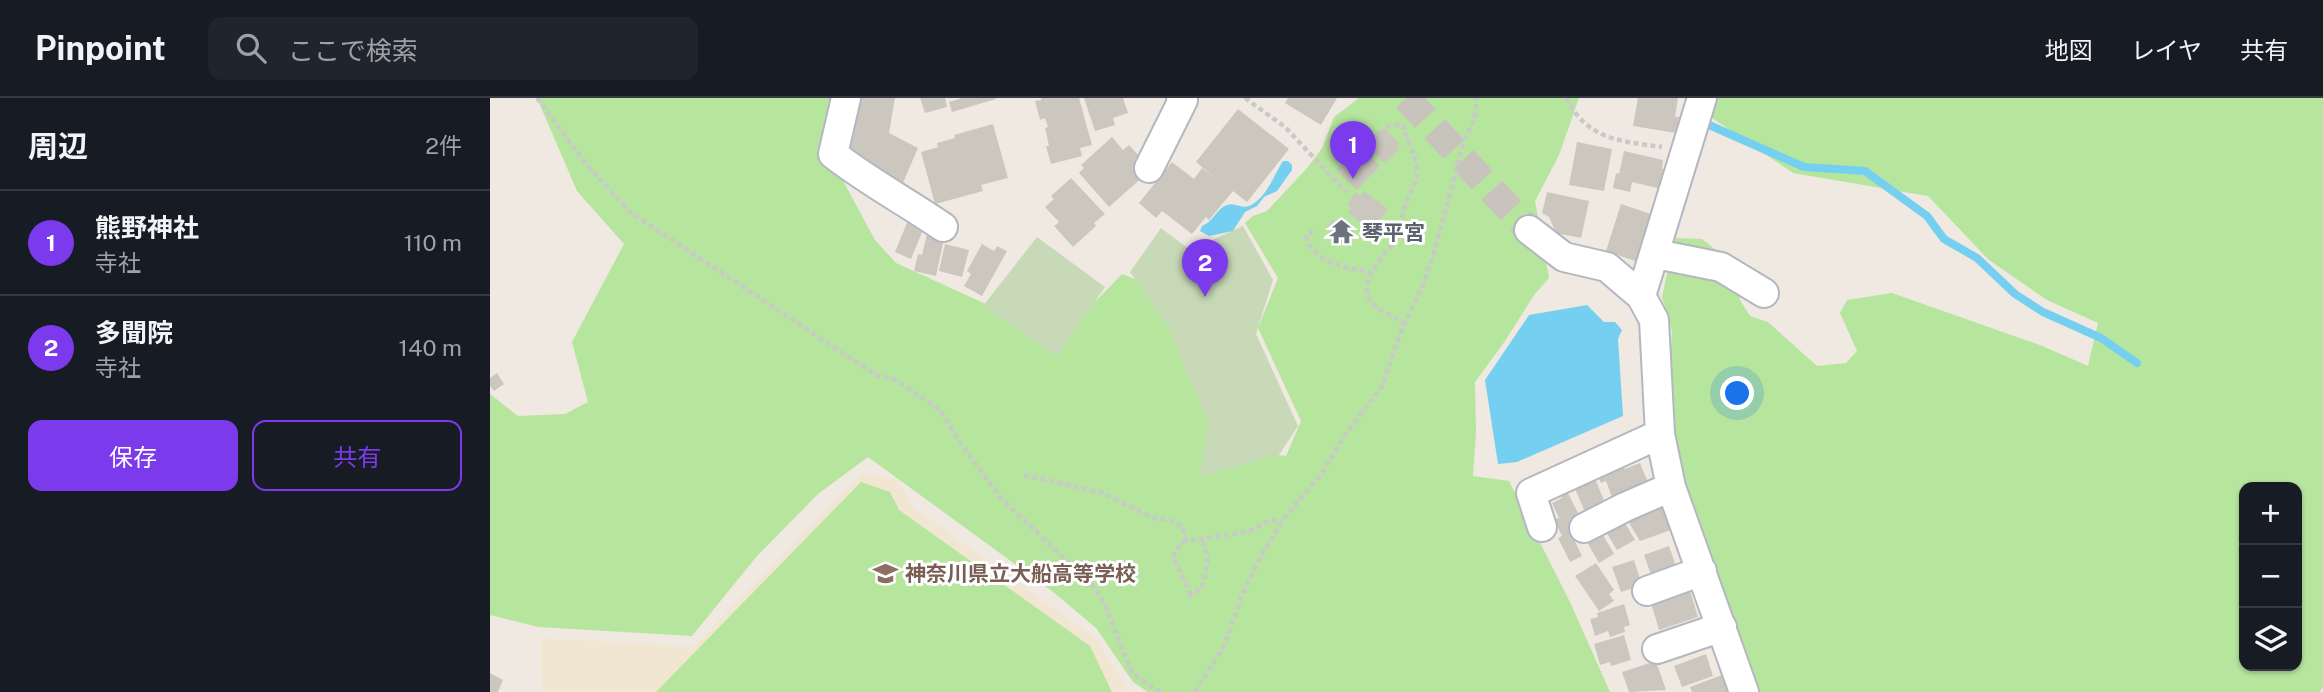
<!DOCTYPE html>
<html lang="ja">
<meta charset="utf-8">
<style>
body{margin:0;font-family:"Public Sans","Noto Sans JP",sans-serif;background:#20242c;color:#f1f3f6}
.controls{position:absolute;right:21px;bottom:21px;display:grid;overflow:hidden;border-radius:14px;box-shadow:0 2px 5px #0004}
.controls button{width:63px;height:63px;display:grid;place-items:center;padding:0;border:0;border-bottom:2px solid #363941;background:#171b24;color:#f1f3f6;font:35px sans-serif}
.you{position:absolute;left:1248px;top:296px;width:24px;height:24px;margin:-18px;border:5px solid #fff;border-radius:50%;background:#1a73e8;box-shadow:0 0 0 10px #1a73e833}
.badge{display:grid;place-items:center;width:46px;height:46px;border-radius:50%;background:#7c3aed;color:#fff;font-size:23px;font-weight:700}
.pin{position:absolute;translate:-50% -58px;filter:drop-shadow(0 2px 4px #0008)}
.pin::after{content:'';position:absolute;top:37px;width:24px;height:21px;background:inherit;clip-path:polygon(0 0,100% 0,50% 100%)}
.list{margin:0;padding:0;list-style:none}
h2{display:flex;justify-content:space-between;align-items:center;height:91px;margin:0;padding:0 28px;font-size:30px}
h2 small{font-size:23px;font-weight:400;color:#9ea1a6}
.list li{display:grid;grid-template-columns:46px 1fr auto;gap:21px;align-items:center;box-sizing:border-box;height:105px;padding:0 28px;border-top:2px solid #363941}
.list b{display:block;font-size:26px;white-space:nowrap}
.list p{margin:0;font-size:23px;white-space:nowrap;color:#9ea1a6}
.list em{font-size:23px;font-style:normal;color:#9ea1a6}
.actions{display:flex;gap:14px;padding:21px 28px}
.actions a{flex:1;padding:16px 0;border:2px solid #7c3aed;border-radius:14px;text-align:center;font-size:24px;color:#7c3aed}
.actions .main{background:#7c3aed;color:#fff}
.icon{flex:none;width:38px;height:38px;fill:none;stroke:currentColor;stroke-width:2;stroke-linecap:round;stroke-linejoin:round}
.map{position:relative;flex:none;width:1833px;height:594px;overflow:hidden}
header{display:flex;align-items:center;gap:42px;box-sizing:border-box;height:98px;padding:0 35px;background:#171b24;border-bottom:2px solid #363941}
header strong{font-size:33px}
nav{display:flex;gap:38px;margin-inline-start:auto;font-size:24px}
.search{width:490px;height:63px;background:#20242c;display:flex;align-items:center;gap:18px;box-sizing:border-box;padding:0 24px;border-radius:14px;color:#9ea1a6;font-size:26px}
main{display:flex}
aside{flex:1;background:#171b24}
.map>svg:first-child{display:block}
.education{fill:#f0e6d1}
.green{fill:#b6e59e;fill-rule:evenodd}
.cemetery{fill:#c8d9b8}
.water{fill:#75cff0}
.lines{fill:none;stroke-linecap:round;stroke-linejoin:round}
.stream{stroke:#75cff0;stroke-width:8}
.building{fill:#cbc7bf}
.minor-tunnel{stroke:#c8c4bd;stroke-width:28;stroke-dasharray:28 14;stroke-linecap:butt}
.minor-casing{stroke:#b4b7c1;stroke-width:32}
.path{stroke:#c9c9c9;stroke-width:4.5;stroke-dasharray:5 3.5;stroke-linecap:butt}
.minor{stroke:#fff;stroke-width:28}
.labels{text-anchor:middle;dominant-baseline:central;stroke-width:6;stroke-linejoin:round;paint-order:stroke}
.worship-label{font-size:21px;font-weight:bold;fill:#5b616d;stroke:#fff;text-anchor:start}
.education-label{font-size:21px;font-weight:bold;fill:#785e54;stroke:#fff;text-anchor:start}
</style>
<header>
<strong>Pinpoint</strong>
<div class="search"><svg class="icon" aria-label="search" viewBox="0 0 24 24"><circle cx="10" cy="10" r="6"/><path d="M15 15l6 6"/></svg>ここで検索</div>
<nav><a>地図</a><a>レイヤ</a><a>共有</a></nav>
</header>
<main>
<aside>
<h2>周辺<small>2件</small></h2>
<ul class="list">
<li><span class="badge">1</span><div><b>熊野神社</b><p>寺社</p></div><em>110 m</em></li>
<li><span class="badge">2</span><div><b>多聞院</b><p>寺社</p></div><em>140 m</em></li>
</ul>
<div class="actions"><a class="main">保存</a><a>共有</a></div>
</aside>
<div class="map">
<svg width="1833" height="594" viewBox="0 0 1833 594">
<rect width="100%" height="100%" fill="#efe9e1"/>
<path class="education" d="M372,375L407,382L423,409L606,541L640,594H52L51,540L203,549Z"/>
<path class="green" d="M47,0H364L351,79L385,142L406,165L570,240L632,176L660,187L748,353L796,358L811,323L768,230L788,180L755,125L763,118L777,113L818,69L832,50L844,19L869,0H1089L1069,57L1045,103L1059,180L1044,197L1015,243L985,284L986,335L983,378L1019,383L1080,504L1120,594H658L643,584L606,530L562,493L378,359L328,396L267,458L202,538L48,529L0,517V296L28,318L75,316L98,304L82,244L134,146L87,93Z
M1217,0H1833V588L1830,594H1263L1190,379L1178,298L1182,233L1172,199L1185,140L1212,141L1247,169L1250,202L1260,218L1278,224L1327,268L1356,265L1367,253L1350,215L1357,202L1402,195L1550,247L1598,268L1608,225L1557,202L1499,162L1438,98L1303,75L1212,13ZM1754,389H1807V568H1754Z
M371,384L400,394L409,412L600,548L622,594H166Z"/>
<path class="cemetery" d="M753,128L783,182L766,236L808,328L789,357L710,378L718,324L677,227L640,174L671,130L700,152Z
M547,139L615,189L567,259L493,208Z"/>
<path class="water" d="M793,63H798L802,67V72L787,93L774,99L767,108L755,114L743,133L719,138L710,133L712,128C723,124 727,110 737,107C745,104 751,111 759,108C776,101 784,77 793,63Z
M1097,207L1114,224H1125L1132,232L1128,241L1133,318L1027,364L1008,366L995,282L1039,217Z"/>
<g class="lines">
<path class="stream" d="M1219,27L1314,69L1375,73L1437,118L1454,141L1487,160L1525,196L1553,214L1611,240L1647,265"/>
</g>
<path class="building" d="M366,0H405L399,35L428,50L412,87L353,58Z
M430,0H455L457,9L435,15Z
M472,0H506V1L462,14L459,4Z
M551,0H589L602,47L590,50L592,58L561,66L556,48H559L555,30L558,29L555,20L550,22L545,3L551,2Z
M594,0H633L638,15L623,20L625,27L605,33Z
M798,0H847L831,27L795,5Z
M1148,0H1188L1185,19H1189L1186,35L1143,28Z
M748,11L799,51L757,104L743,93L719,122L716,119L702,136L672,113L666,120L649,105L682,64L704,81L712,70L725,80L706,64Z
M503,26L518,80L491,87L493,93L445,106L431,54L448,49L447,45L465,40L464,37Z
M894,30L910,46L907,49L909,51L895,66L875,46L889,32L890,33Z
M622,39L633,52L639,47L651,60L646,65L656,76L619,109L589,75L594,70L591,67Z
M1087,44L1122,51L1114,93L1079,87Z
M869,48L890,68L867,92L846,72Z
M1134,53L1173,62L1172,71L1175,72L1171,91L1142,84L1140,94L1123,90L1126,75L1129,76Z
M581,80L615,116L604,125L606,128L583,149L564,128L569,124L555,109L564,101L561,98Z
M874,93L898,111L881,133L858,115L861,111L857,107L866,94L870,98Z
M1057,94L1099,103L1091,140L1066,135L1059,119L1052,115Z
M1131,106L1164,117L1148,164L1116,153Z
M419,120L435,127L421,161L405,154Z
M843,121L847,125L849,122L864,134L854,147L839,135L841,132L837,129Z
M438,132L455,136L446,178L424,173L428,156L432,157Z
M455,146L479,152L472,179L449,173Z
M492,146L504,153L507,148L517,153L492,198L474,188L481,176L477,173Z
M7,275L14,286L4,293L0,288V280Z
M1150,365L1159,387L1123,402L1116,383L1111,385L1107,376L1132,366L1135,371Z
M1104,378L1115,405L1095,414L1083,386Z
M1077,393L1089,417L1080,421L1082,427L1078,429L1092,458L1080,464L1068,440L1072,438L1064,422L1069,420L1062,405L1072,400L1070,396Z
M1171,406L1181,432L1150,443L1136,420Z
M1131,418L1145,442L1127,452L1113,429Z
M1109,430L1124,456L1109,465L1094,439Z
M1179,448L1186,468L1181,469L1184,478L1164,485L1154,457Z
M1144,462L1152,487L1131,494L1122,469Z
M1106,465L1124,492L1119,496L1124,503L1109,513L1085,478Z
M1198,486L1208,519L1169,532L1159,498Z
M1134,506L1140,527L1134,529L1135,534L1120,539L1118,533L1105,538L1100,521L1108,519L1107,515Z
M1134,537L1141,562L1121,568L1120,564L1110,567L1104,546Z
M1216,556L1223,578L1192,589L1184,568Z
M1166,563L1176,592L1139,594L1132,574Z
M0,575L13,582L8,594H0Z
M1232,577L1238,594H1202L1200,589Z"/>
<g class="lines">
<path class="minor-tunnel" d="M916,0L1039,132"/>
<defs>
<path id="minor" d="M356,0L343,56C377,83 417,104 453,129
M659,70L693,2L691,0
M1039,132L1074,159L1117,169L1151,198L1164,222L1170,336L1181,389L1254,594
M1166,156L1231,169L1274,195
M1151,198L1212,0
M1052,429L1041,395L1170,336
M1094,430L1135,409L1181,389
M1157,493L1212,473
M1167,551L1232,529"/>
</defs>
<use href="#minor" class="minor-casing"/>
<path class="path" d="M47,0L96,66L140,114L386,277L404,281L450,312L468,342L511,400L605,490L615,507L642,575L670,594
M755,0L795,29L856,94
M1076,0C1098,42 1129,43 1172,49
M896,29L912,26C916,33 916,39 919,46C935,82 925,78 914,111C912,118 909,136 906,141C897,156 867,181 880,202C888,215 904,216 914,227
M823,133L816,138C822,165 858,171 881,174
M534,377L613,395L663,420L681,423L692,428L696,442
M701,497L683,459L692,444L760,433L781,422L792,424
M698,499L712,490L718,463L713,442
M705,594L734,548L753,495L773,454L795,419L832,375L855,337L892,288L910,236L933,187L945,152L974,42L984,23L987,0"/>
<use href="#minor" class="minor"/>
</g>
<defs>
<symbol id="temple-bare" viewBox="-9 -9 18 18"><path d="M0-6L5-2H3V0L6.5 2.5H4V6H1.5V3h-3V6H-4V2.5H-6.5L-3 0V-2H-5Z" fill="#6b7280" stroke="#fff" stroke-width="2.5" paint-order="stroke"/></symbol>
<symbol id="school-bare" viewBox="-9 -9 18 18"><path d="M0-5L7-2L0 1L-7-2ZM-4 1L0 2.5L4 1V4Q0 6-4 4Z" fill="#8d6e63" stroke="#fff" stroke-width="2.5" paint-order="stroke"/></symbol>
</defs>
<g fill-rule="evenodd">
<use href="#temple-bare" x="834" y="116" width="35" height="35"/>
<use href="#school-bare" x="378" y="458" width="35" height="35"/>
</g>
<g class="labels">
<g class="worship-label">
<text x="872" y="134">琴平宮</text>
</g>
<g class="education-label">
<text x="415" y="475">神奈川県立大船高等学校</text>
</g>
</g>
</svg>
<div class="controls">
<button>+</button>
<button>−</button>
<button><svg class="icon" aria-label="layers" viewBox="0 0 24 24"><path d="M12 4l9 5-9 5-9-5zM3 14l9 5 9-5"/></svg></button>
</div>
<div class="you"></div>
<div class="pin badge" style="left:863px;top:81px">1</div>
<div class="pin badge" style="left:715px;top:199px">2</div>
</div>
</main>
